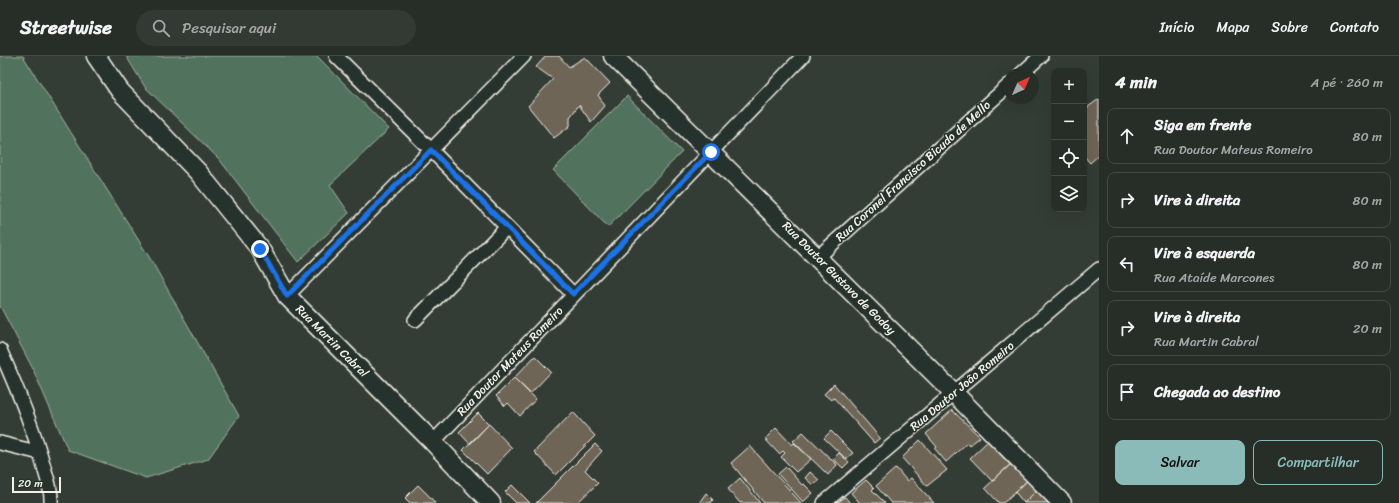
<!DOCTYPE html>
<html lang="pt">
<meta charset="utf-8">
<style>
body{margin:0;font-family:Sriracha,sans-serif;background:#333a34;color:#f1f3f6}
.controls{position:absolute;right:12px;top:12px;display:grid;overflow:hidden;border-radius:8px;box-shadow:0 4px 16px #0002}
.controls button{width:36px;height:36px;display:grid;place-items:center;padding:0;border:0;border-bottom:1px solid #434a45;background:#272e28;color:#f1f3f6;font:20px sans-serif}
.compass{position:absolute;left:1003px;top:12px;width:36px;height:36px;border-radius:50%;background:#272e28;box-shadow:0 4px 16px #0002;rotate:45deg}
.scale{position:absolute;left:12px;bottom:10px;width:49px;box-sizing:border-box;padding-left:4px;border:2px solid #f4f1e8;border-top:0;font-size:11px;line-height:14px;white-space:nowrap;color:#f4f1e8;-webkit-text-stroke:3px #26332d;paint-order:stroke}
.stop{position:absolute;width:12px;height:12px;margin:-9px;border:3px solid #1a73e8;border-radius:50%;background:#fff}
.stop.end{background:#1a73e8;border-color:#fff;box-shadow:0 1px 4px #0008}
.list{margin:0;padding:0;list-style:none}
h2{display:flex;justify-content:space-between;align-items:center;height:52px;margin:0;padding:0 16px;font-size:17px}
h2 small{font-size:13px;font-weight:400;color:#a4a8a8}
.list li{display:grid;grid-template-columns:26px 1fr auto;gap:12px;align-items:center;box-sizing:border-box;height:56px;margin:0 8px 8px;padding:0 8px;border:1px solid #434a45;border-radius:8px}
.list b{display:block;font-size:15px;white-space:nowrap}
.list p{margin:0;font-size:13px;white-space:nowrap;color:#a4a8a8}
.list em{font-size:13px;font-style:normal;color:#a4a8a8}
.actions{display:flex;gap:8px;padding:12px 16px}
.actions a{flex:1;padding:9px 0;border:1px solid #8bbbb9;border-radius:8px;text-align:center;font-size:14px;color:#8bbbb9}
.actions .main{background:#8bbbb9;color:#111}
.icon{flex:none;width:22px;height:22px;fill:none;stroke:currentColor;stroke-width:2;stroke-linecap:round;stroke-linejoin:round}
.map{position:relative;flex:none;width:1099px;height:447px;overflow:hidden}
header{display:flex;align-items:center;gap:24px;box-sizing:border-box;height:56px;padding:0 20px;background:#272e28;border-bottom:1px solid #434a45}
header strong{font-size:19px}
nav{display:flex;gap:22px;margin-inline-start:auto;font-size:14px}
.search{width:280px;height:36px;background:#333a34;display:flex;align-items:center;gap:10px;box-sizing:border-box;padding:0 14px;border-radius:22px;color:#a4a8a8;font-size:15px}
main{display:flex}
aside{flex:1;background:#272e28}
.map>svg:first-child{display:block}
.green{fill:#51735d;stroke:#a2b2a2}
.building{fill:#6e6556;stroke:#f4f1e8}
.lines{fill:none;stroke-linecap:round;stroke-linejoin:round}
.minor-casing{stroke:#f4f1e8;stroke-width:16}
.secondary-casing{stroke:#f4f1e8;stroke-width:21}
.minor{stroke:#26332d;stroke-width:13}
.secondary{stroke:#26332d;stroke-width:18}
.route{stroke:#1a73e8;stroke-width:5}
.labels{text-anchor:middle;dominant-baseline:central;stroke-width:3;stroke-linejoin:round;paint-order:stroke}
.street-label{font-size:12px;fill:#f4f1e8;stroke:#26332d}
</style>
<header>
<strong>Streetwise</strong>
<div class="search"><svg class="icon" aria-label="search" viewBox="0 0 24 24"><circle cx="10" cy="10" r="6"/><path d="M15 15l6 6"/></svg>Pesquisar aqui</div>
<nav><a>Início</a><a>Mapa</a><a>Sobre</a><a>Contato</a></nav>
</header>
<main>
<div class="map">
<svg width="1099" height="447" viewBox="0 0 1099 447">
<rect width="100%" height="100%" fill="#343d35"/>
<filter id="ink" filterUnits="userSpaceOnUse"><feTurbulence type="fractalNoise" baseFrequency=".025" numOctaves="2"/><feDisplacementMap in="SourceGraphic" scale="8" xChannelSelector="R" yChannelSelector="G"/><feConvolveMatrix kernelMatrix="1 2 1 2 8 2 1 2 1" color-interpolation-filters="sRGB"/></filter>
<g filter="url(#ink)">
<path class="green" d="M0,0H23L151,204L239,360L208,403L146,422L68,394L32,311L0,250Z
M126,0H317L389,73L330,129L349,157L298,206L219,103L145,31Z
M627,40L682,96L608,171L553,114Z"/>
<path class="building" d="M546,0H559L569,11L585,1L610,27L598,39L605,50L591,66L579,49L570,61V70L554,82L528,50L553,23L536,11Z
M1099,43V99L1090,107L1084,100V54Z
M535,300L551,316L530,338L514,322Z
M514,322L536,343L520,360L508,347L505,350L496,340Z
M834,328L880,382L874,387L834,342L831,344L824,338Z
M952,354L980,381L970,389L967,387L946,406L935,393L937,391L926,378Z
M573,356L595,380L556,419L534,396Z
M478,357L489,368L470,388L459,376Z
M489,368L512,392L487,418L463,394Z
M776,372L792,389L794,387L811,403L796,416L781,401L785,397L783,395L779,398L765,383Z
M831,375L853,397L846,403L824,382Z
M803,376L837,409L828,419L793,385Z
M990,383L1012,407L992,425L970,402Z
M920,384L947,414L927,430L902,402Z
M595,388L602,395L585,414L598,427L577,447H536Z
M750,390L801,447H764L731,407Z
M839,397L849,406L843,412L833,403Z
M1012,407L1029,423L1003,447H999L985,432Z
M786,411L802,429L804,428L813,437L803,446L778,418Z
M896,412L907,425L911,422L934,447H891L876,430Z
M810,416L819,424L813,429L805,422Z
M740,422L760,447H740L728,433Z
M1029,423L1038,433L1024,447L1015,436Z
M866,424L874,432L872,434L885,447H860L851,437Z
M418,429L430,441L435,447H410L405,442Z
M512,429L530,447H516L505,436Z
M1038,433L1053,447H1024Z
M706,437L713,444L711,447H699Z
M845,441L850,447H837Z"/>
<g class="lines">
<defs>
<path id="minor" d="M336,0L431,94L573,238
M1021,18L1041,0
M818,201L1009,29
M287,240L524,0
M415,264L507,171
M0,294C17,332 33,371 44,411C47,423 52,434 51,447
M433,386L803,0
M0,387L40,397
M824,447L1099,213"/>
<path id="secondary" d="M96,0L120,35L198,116L260,193L287,240L433,386L491,447
M613,0L954,337L1062,447"/>
</defs>
<use href="#minor" class="minor-casing"/>
<use href="#secondary" class="secondary-casing"/>
<use href="#minor" class="minor"/>
<use href="#secondary" class="secondary"/>
</g>
</g>
<g class="lines" filter="url(#ink)">
<path class="route" d="M260,193L287,240L431,94L573,238L711,96"/>
</g>
<g class="labels">
<g class="street-label">
<text transform="translate(913 115) rotate(-42)">Rua Coronel Francisco Bicudo de Mello</text>
<text transform="translate(839 222) rotate(45)">Rua Doutor Gustavo de Godoy</text>
<text transform="translate(332 285) rotate(45)">Rua Martin Cabral</text>
<text transform="translate(510 305) rotate(-46)">Rua Doutor Mateus Romeiro</text>
<text transform="translate(962 330) rotate(-40)">Rua Doutor João Romeiro</text>
</g>
</g>
</svg>
<div class="controls">
<button>+</button>
<button>−</button>
<button><svg class="icon" aria-label="locate" viewBox="0 0 24 24"><circle cx="12" cy="12" r="6"/><path d="M12 2v4M12 18v4M2 12h4M18 12h4"/></svg></button>
<button><svg class="icon" aria-label="layers" viewBox="0 0 24 24"><path d="M12 4l9 5-9 5-9-5zM3 14l9 5 9-5"/></svg></button>
</div>
<svg class="compass" viewBox="-18 -18 36 36"><path d="M0-13l5 13h-10z" fill="#e53935"/><path d="M0 13l5-13h-10z" fill="#a4a8a8"/></svg>
<div class="scale">20 m</div>
<div class="stop" style="left:711px;top:96px"></div>
<div class="stop end" style="left:260px;top:193px"></div>
</div>
<aside>
<h2>4 min<small>A pé · 260 m</small></h2>
<ul class="list">
<li><svg class="icon" aria-label="ahead" viewBox="0 0 24 24"><path d="M12 20V5M6 11l6-6 6 6"/></svg><div><b>Siga em frente</b><p>Rua Doutor Mateus Romeiro</p></div><em>80 m</em></li>
<li><svg class="icon" aria-label="right" viewBox="0 0 24 24"><path d="M7 20v-9h11M14 6l5 5-5 5"/></svg><div><b>Vire à direita</b></div><em>80 m</em></li>
<li><svg class="icon" aria-label="left" viewBox="0 0 24 24"><path d="M17 20v-9H6M10 6l-5 5 5 5"/></svg><div><b>Vire à esquerda</b><p>Rua Ataíde Marcones</p></div><em>80 m</em></li>
<li><svg class="icon" aria-label="right" viewBox="0 0 24 24"><path d="M7 20v-9h11M14 6l5 5-5 5"/></svg><div><b>Vire à direita</b><p>Rua Martin Cabral</p></div><em>20 m</em></li>
<li><svg class="icon" aria-label="arrive" viewBox="0 0 24 24"><path d="M6 21V4h12l-3 4 3 4H6"/></svg><div><b>Chegada ao destino</b></div></li>
</ul>
<div class="actions"><a class="main">Salvar</a><a>Compartilhar</a></div>
</aside>
</main>
